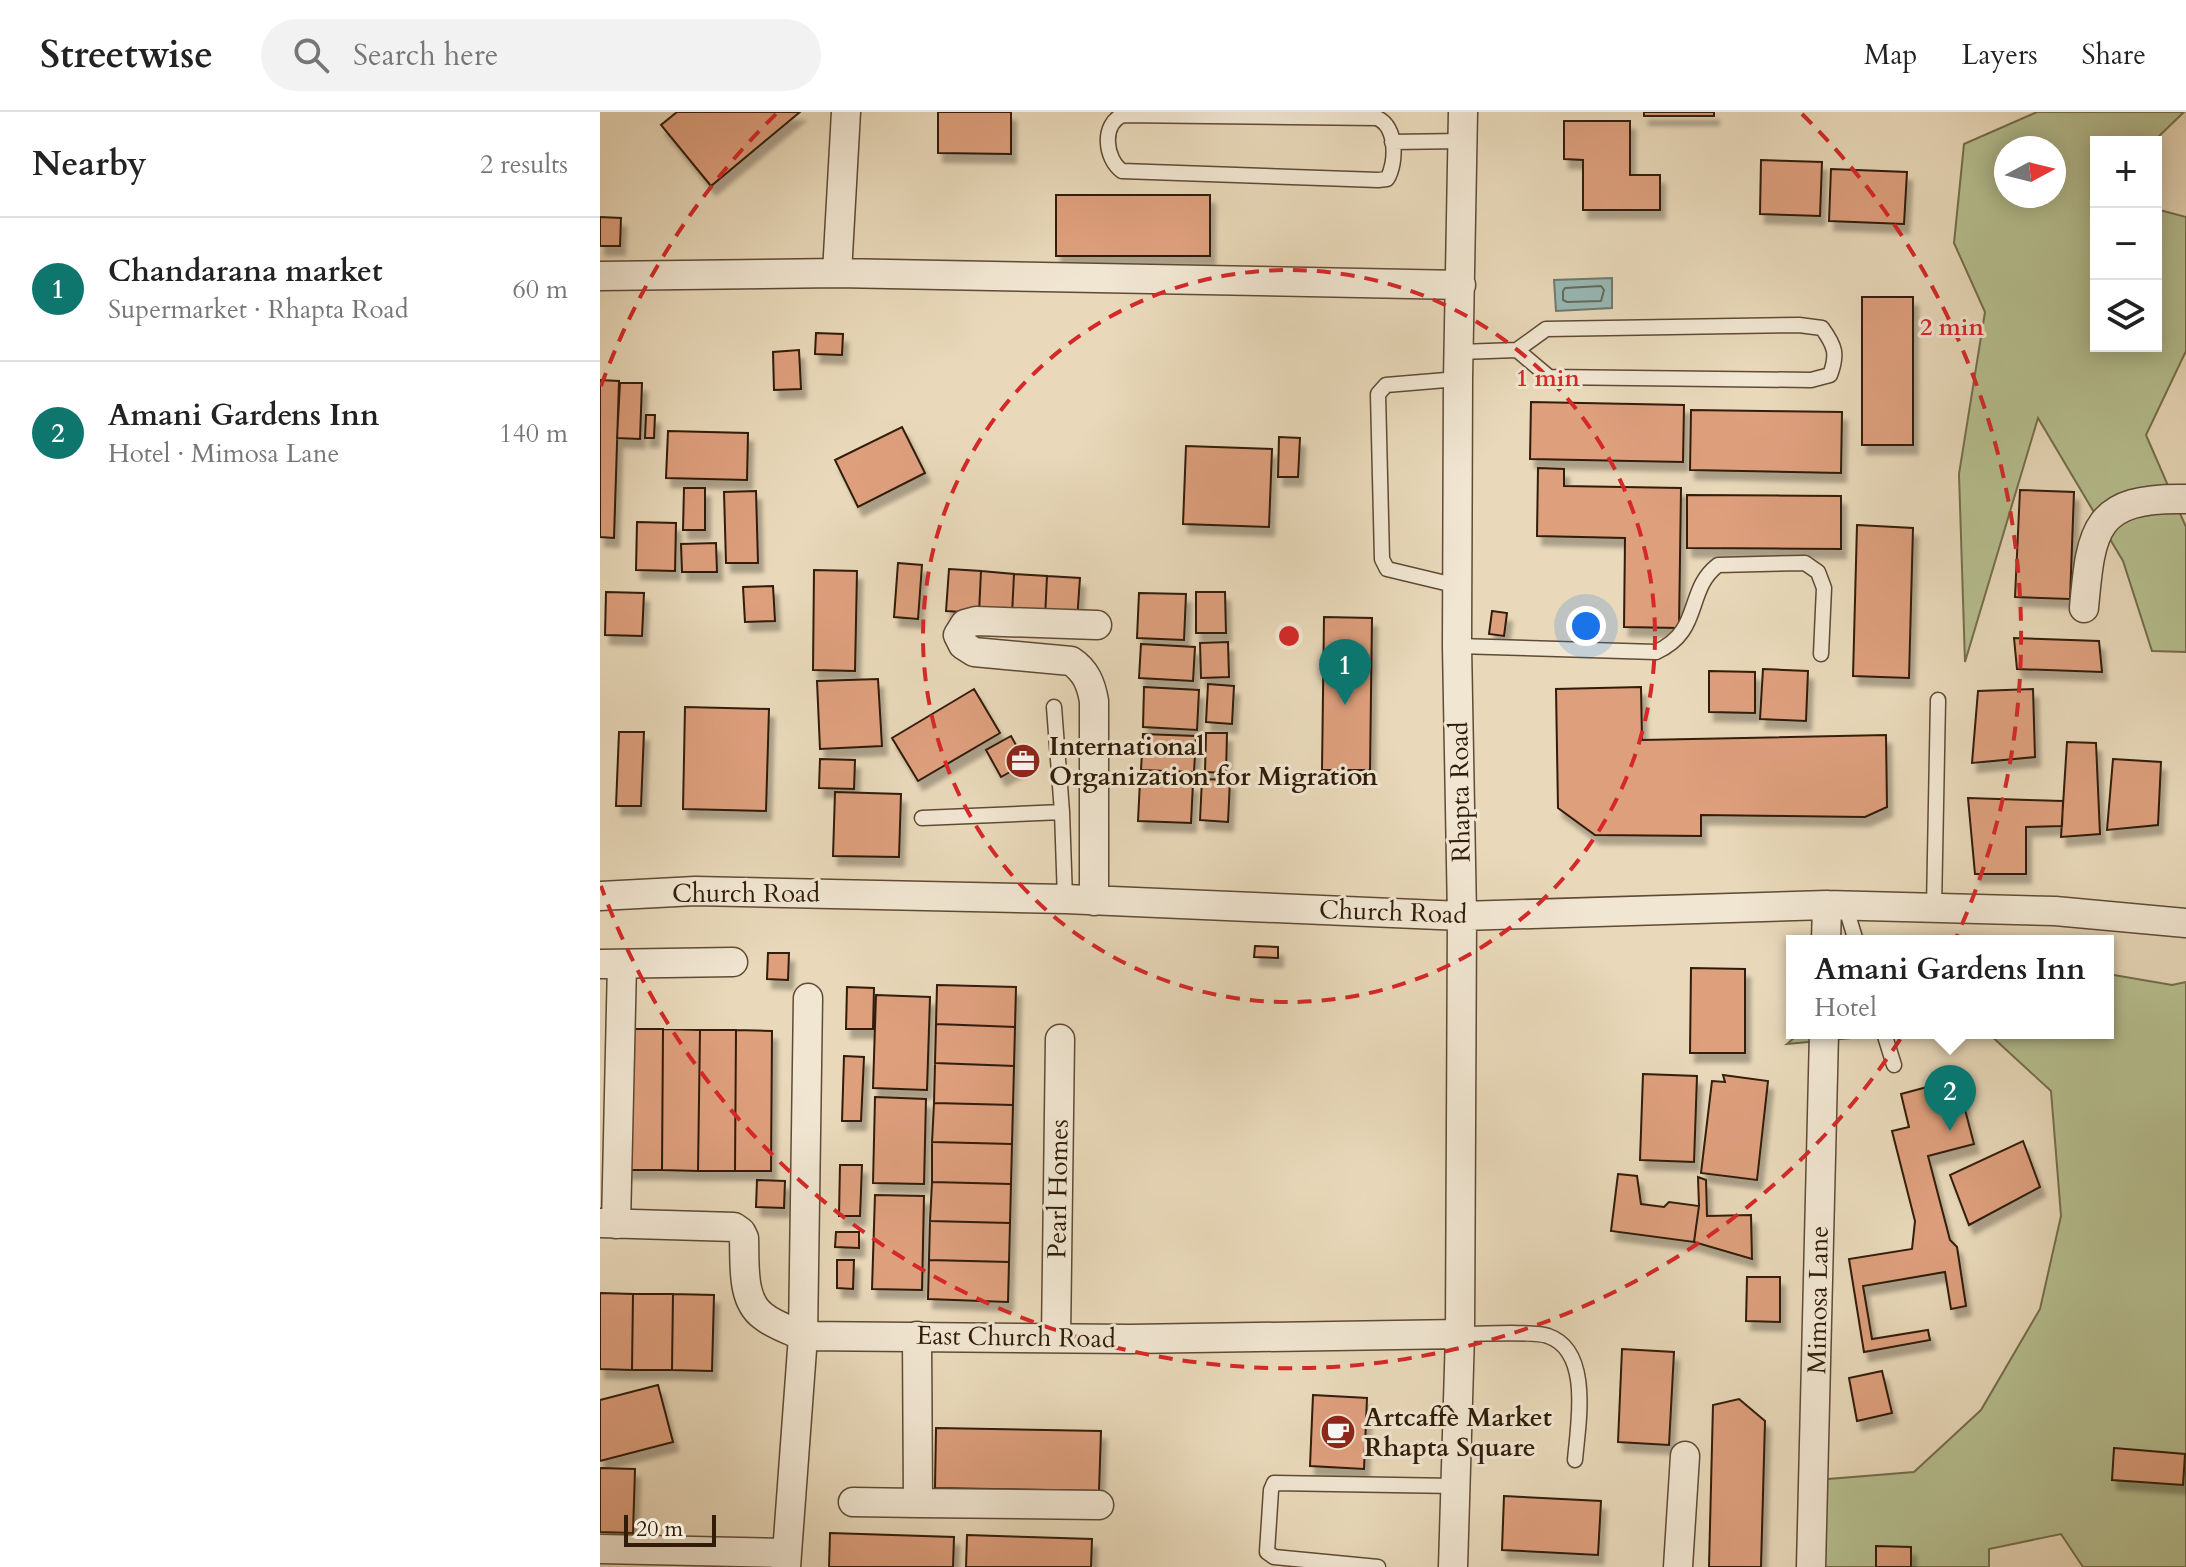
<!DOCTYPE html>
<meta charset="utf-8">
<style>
body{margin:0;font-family:Cardo,serif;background:#f2f2f2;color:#222}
.controls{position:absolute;right:24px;top:24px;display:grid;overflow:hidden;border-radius:0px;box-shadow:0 4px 20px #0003}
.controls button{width:72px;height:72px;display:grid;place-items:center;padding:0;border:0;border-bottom:2px solid #e0e0e0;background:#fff;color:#222;font:40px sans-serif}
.compass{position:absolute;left:1394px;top:24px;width:72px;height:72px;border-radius:50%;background:#fff;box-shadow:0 4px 20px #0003;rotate:83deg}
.scale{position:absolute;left:24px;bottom:20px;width:92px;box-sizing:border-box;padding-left:8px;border:4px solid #301c08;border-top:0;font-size:22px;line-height:28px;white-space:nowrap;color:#301c08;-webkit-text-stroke:6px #f1e6d2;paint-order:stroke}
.you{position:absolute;left:986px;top:514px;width:28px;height:28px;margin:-20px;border:6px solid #fff;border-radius:50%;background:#1a73e8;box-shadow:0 0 0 12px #1a73e833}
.badge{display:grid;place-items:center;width:52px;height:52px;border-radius:50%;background:#0f766e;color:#fff;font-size:26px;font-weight:700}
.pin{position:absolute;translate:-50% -66px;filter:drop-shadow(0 2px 4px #0008)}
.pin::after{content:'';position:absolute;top:42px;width:28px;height:24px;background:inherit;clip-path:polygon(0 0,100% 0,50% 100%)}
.popup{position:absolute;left:1186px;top:823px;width:328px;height:104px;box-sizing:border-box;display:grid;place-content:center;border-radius:0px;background:#fff;filter:drop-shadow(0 2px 6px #0005);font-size:26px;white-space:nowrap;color:#767676}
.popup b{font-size:30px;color:#222}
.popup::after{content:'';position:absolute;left:50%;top:100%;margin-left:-16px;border:16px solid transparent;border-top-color:#fff}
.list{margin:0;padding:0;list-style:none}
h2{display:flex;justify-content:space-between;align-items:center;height:104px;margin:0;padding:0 32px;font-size:34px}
h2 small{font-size:26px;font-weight:400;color:#767676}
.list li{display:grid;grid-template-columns:52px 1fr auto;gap:24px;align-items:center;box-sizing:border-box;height:144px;padding:0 32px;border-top:2px solid #e0e0e0}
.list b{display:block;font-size:30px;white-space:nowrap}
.list p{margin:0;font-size:26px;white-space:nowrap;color:#767676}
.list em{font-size:26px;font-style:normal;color:#767676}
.icon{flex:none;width:44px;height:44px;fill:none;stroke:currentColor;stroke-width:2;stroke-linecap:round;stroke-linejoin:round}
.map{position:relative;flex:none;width:1586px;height:1455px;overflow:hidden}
header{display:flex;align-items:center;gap:48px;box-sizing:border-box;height:112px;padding:0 40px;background:#fff;border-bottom:2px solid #e0e0e0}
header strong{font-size:38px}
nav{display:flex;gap:44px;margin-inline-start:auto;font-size:28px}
.search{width:560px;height:72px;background:#f2f2f2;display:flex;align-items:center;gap:20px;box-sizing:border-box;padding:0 28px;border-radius:44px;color:#767676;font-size:30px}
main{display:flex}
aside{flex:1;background:#fff}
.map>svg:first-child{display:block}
.green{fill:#b6bf90;stroke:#736e4c;stroke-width:2;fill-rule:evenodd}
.water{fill:#98b9b5;stroke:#6e7a70;stroke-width:2}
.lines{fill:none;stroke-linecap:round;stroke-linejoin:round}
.shore{stroke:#646a5e;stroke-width:2}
.building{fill:#de9f7d;stroke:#301c08;stroke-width:2;filter:url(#shadow)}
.service-casing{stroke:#5e4b34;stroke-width:17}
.minor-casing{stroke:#5e4b34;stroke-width:31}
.service{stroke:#f1e6d2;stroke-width:14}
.minor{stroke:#f1e6d2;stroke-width:28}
.ring{fill:none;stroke:#d62828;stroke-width:4;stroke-dasharray:14 10}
.labels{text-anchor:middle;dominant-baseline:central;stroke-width:6;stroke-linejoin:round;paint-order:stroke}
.poi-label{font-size:26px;font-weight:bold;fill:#301c08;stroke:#f1e6d2;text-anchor:start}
.street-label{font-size:26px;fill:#301c08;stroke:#f1e6d2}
.centre{fill:#d62828;stroke:#f1e6d2;stroke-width:4}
.ring-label{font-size:24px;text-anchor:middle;font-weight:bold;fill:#d62828;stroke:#f1e6d2;stroke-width:6;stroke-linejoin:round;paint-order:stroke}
</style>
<header>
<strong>Streetwise</strong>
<div class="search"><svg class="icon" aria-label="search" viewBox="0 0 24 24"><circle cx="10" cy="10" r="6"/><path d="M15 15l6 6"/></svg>Search here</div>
<nav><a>Map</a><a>Layers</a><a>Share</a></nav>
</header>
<main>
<aside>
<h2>Nearby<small>2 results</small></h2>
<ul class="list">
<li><span class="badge">1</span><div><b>Chandarana market</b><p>Supermarket · Rhapta Road</p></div><em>60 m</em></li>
<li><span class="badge">2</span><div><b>Amani Gardens Inn</b><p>Hotel · Mimosa Lane</p></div><em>140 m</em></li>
</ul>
</aside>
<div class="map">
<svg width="1586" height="1455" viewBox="0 0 1586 1455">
<defs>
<filter id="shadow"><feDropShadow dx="5" dy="9" stdDeviation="2" flood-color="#0004"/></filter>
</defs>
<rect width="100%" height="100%" fill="#e9d9ba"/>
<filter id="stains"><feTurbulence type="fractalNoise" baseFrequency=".0025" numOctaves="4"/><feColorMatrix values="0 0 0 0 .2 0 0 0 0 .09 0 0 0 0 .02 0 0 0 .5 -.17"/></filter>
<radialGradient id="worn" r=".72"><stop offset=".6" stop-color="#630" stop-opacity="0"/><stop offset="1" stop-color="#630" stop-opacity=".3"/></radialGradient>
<path class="green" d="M1437,0H1584L1553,30H1496V234H1556V97L1586,105V239L1546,323L1586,415V540L1552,539L1523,449L1438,306L1365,550L1359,362L1385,200L1354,131L1364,32ZM1406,36H1454V84H1406Z
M1508,862L1572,873L1586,870V1455H1483L1461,1422L1389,1437V1455H1213L1204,1369L1314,1360L1381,1298L1440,1197L1461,1104L1451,979L1388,921H1508Z
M1200,921H1306L1187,932Z"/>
<path class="water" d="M1012,166V196L956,199L954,168Z"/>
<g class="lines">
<path class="shore" d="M1001,174L1004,178L1001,189L967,190L963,188V179L965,176Z"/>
</g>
<path class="building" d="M77,0H200L111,74L61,13Z
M338,0H411V42L338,41Z
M1044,0H1114V4H1044Z
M964,9H1030V63H1060V98H983V48L964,47Z
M1161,48L1222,50L1220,104L1160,102Z
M1231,57L1307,60L1304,112L1229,109Z
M456,83H610V144H456Z
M0,105L21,106L20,134H0Z
M1262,185H1313V333H1262Z
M216,221L243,222L242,243L215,242Z
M199,238L201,277L174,278L173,240Z
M0,268L19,269L14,426L0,425Z
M20,271H42L40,327L17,326Z
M931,290L1084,293L1083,350L930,347Z
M1091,298L1242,300L1241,361L1090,358Z
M46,303H55L54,326H45Z
M302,315L325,361L258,395L235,348Z
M68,319L148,321L147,368L66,366Z
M679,325L700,326L698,365H678Z
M586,334L672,337L669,415L583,412Z
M938,356L964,357V374L1081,376L1079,516L1024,515L1025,426L937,424Z
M84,376H105V418H83Z
M1420,378L1474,380L1470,487L1415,485Z
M156,379L158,451H126L124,380Z
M1087,383L1241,384V437L1087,436Z
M37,410L76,411L75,459L36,458Z
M1257,413L1313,416L1309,566L1253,564Z
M116,431L117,460H82L81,432Z
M298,451L322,453L318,507L294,505Z
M349,457L381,459L379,501L346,499Z
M214,458L257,459L255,559L213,558Z
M381,459L414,462L412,503L379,501Z
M414,462L447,464L445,506L412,503Z
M447,464L480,466L477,508L445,506Z
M173,474L175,509L145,510L143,475Z
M6,480L44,481L42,524L5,523Z
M596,480H625L626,521H596Z
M539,481L586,482L584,528L537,526Z
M892,499L907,501L904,524L889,522Z
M724,505L772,506L770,658H722Z
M1414,526L1499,529L1502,560L1417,557Z
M628,530L629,565L601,566L600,531Z
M541,532L595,535L593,569L539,566Z
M1163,557L1208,559L1206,609L1160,607Z
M1109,559L1155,560V601L1109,600Z
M278,567L282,634L220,637L217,569Z
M608,572L634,574L632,612L606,610Z
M544,575L599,578L597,618L543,615Z
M1041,575L1042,628L1286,623L1287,695L1265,705L1101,703V724L995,723L958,696L956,577Z
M374,577L400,621L318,669L292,626Z
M1433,577L1435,645L1372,651L1378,579Z
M85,595L169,597L166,699L83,697Z
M19,620H44L41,694H16Z
M606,621H627L626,661L605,660Z
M543,622L596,624L594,660L541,658Z
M411,624L426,651L401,665L386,638Z
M1467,630L1496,631L1500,722L1461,725Z
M220,647L255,648L254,677L219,676Z
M1513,647L1561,650L1558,713L1507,718Z
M602,667L630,668L628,710L600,708Z
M540,669L593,671L591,711L538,709Z
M235,680L301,682L299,745L233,744Z
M1368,686L1463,689L1462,714L1426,715V762H1375Z
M655,834L678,835V846L654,845Z
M168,841H189L188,868L167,867Z
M1091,856L1145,857V941H1090Z
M337,873L416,875L415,915L336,912Z
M247,875L274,876L273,917H246Z
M276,883L330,885L327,978L273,976Z
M336,912L415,915L414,954L335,951Z
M27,917H63L62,1058H25Z
M63,917L100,918L98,1059L62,1058Z
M100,918H136L135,1059H98Z
M136,918L172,919L171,1059H135Z
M244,944L264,945L261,1009H242Z
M335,951L414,954L413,993L334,991Z
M1043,962L1097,964L1094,1050L1040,1048Z
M1123,963L1168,969L1157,1068L1101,1061L1112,969L1125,970Z
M1357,967L1374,1032L1328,1044L1350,1128L1357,1135L1366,1194L1351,1197L1345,1160L1263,1174L1272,1227L1328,1218L1330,1228L1264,1240L1249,1147L1312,1137L1315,1109L1292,1019L1309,1015L1301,982Z
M275,985L326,987L324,1072L273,1071Z
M334,991L413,993L412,1032L332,1030Z
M1423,1029L1440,1075L1369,1113L1350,1063Z
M332,1030L412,1032L411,1072L332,1070Z
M240,1053H262L260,1104H239Z
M1018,1062L1037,1064L1041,1092L1064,1095L1069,1090L1099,1094L1094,1130L1011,1119Z
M1098,1065L1106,1068L1107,1104L1151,1103L1152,1147L1094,1130L1099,1094Z
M157,1068L185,1069L184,1096L156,1095Z
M332,1070L411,1072L410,1111L330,1109Z
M275,1083L324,1084L322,1178L272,1177Z
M330,1109L410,1111L409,1150L329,1148Z
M236,1120H259V1136L235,1135Z
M237,1148H254L253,1177L237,1176Z
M329,1148L409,1150L408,1190L328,1187Z
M1147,1165H1180V1210L1146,1209Z
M0,1181L33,1182L32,1258L0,1257Z
M33,1182H73L72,1258H32Z
M73,1182L114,1183L112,1259L72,1258Z
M1022,1237L1074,1240L1069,1333L1018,1330Z
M1282,1259L1292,1301L1257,1309L1249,1266Z
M58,1273L73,1330L0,1349V1288Z
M713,1283L767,1286L764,1357L710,1354Z
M1139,1287L1165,1309L1161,1455H1109L1113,1293Z
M336,1316L501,1319L499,1379L335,1376Z
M1514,1336L1585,1342L1583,1373L1512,1368Z
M0,1356L35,1357L33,1421L0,1420Z
M904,1384L1001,1389L998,1443L902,1438Z
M230,1421L354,1425L353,1455H229Z
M367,1423L492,1427L491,1455H366Z
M1276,1434L1311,1435V1455H1276Z"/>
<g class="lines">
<defs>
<path id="service" d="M523,3L777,6C797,14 797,51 787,67L778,68L522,59C505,47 501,12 523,3Z
M792,30L863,29
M860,240L917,238L946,217L1199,213L1222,216C1235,234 1238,242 1230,263L1211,268L949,265L917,238
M858,474L787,457L782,447L778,282L786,273L858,267
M857,534L1056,540C1103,519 1085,478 1118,453L1205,451L1218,460L1224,476L1221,542
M454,595L462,700
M322,706L462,700L465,787
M1245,793L1256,829
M1334,796L1338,588
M1284,921L1294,953
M860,1222C878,1222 935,1219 948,1224C992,1239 978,1312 975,1348
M778,1455L674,1445L667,1440L671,1378L674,1371L855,1374"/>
<path id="minor" d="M237,161L246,0
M0,164L237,161L861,173
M1484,496C1491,416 1495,385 1586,387
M0,784L95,779L465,787L862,804L1227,793L1455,799L1586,811
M494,789V589C491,572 486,559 471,549L374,540L363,533L358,523L365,512L376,509L497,513
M1226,829L1227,793
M0,852L133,850
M0,1111L134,1115L141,1120L144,1126C145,1151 141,1188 163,1204C174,1213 190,1218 203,1224L208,886
M16,1112L22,852
M317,1224L318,1391L499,1393
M456,1226L460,927
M253,1390L318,1391
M0,1437L186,1441
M186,1455L203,1224L530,1227L860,1222
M853,1455L860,1222L862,804L857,534L858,267L863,0
M1078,1455L1085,1344
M1211,1455L1224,921"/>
</defs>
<use href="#service" class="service-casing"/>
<use href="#minor" class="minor-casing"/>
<use href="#service" class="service"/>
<use href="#minor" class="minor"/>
</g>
<g class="ring">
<circle cx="689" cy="524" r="366"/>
<path d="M1 274A732 732 0 0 1 176 2M1202 2A732 732 0 1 1 1 774"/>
</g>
<defs>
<symbol id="office-disc" viewBox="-11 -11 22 22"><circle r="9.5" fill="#8f2418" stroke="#f1e6d2"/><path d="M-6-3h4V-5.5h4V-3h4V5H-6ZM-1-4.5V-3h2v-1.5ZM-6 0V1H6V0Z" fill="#fff"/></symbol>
<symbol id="cafe-disc" viewBox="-11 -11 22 22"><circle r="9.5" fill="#8f2418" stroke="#f1e6d2"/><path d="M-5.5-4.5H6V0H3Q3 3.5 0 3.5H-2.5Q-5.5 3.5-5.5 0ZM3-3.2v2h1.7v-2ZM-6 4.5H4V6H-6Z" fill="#fff"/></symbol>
</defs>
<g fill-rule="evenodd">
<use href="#office-disc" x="403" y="629" width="40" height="40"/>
<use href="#cafe-disc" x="718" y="1300" width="40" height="40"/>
</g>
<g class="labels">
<g class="poi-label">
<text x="449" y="634">International<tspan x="449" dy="30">Organization for Migration</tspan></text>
<text x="764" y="1305">Artcaffè Market<tspan x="764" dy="30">Rhapta Square</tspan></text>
</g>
<g class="street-label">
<text transform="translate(860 680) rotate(-91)">Rhapta Road</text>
<text x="146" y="781">Church Road</text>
<text transform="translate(793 800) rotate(2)">Church Road</text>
<text transform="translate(458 1077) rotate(-89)">Pearl Homes</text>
<text transform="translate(1218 1188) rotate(-89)">Mimosa Lane</text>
<text transform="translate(416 1225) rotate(1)">East Church Road</text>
</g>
</g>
<circle cx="689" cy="524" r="12" class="centre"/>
<g class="ring-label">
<text x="1352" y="223">2 min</text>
<text x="948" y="274">1 min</text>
</g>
<rect width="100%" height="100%" filter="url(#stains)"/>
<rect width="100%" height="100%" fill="url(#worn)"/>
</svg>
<div class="controls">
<button>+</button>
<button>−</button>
<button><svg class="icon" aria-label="layers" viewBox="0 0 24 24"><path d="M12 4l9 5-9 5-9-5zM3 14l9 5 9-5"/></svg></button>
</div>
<svg class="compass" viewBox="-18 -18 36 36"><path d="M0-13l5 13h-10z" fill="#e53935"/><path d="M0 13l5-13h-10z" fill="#767676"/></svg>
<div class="scale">20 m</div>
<div class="you"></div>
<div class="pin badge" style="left:745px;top:593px">1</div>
<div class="pin badge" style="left:1350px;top:1019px">2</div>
<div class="popup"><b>Amani Gardens Inn</b>Hotel</div>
</div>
</main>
